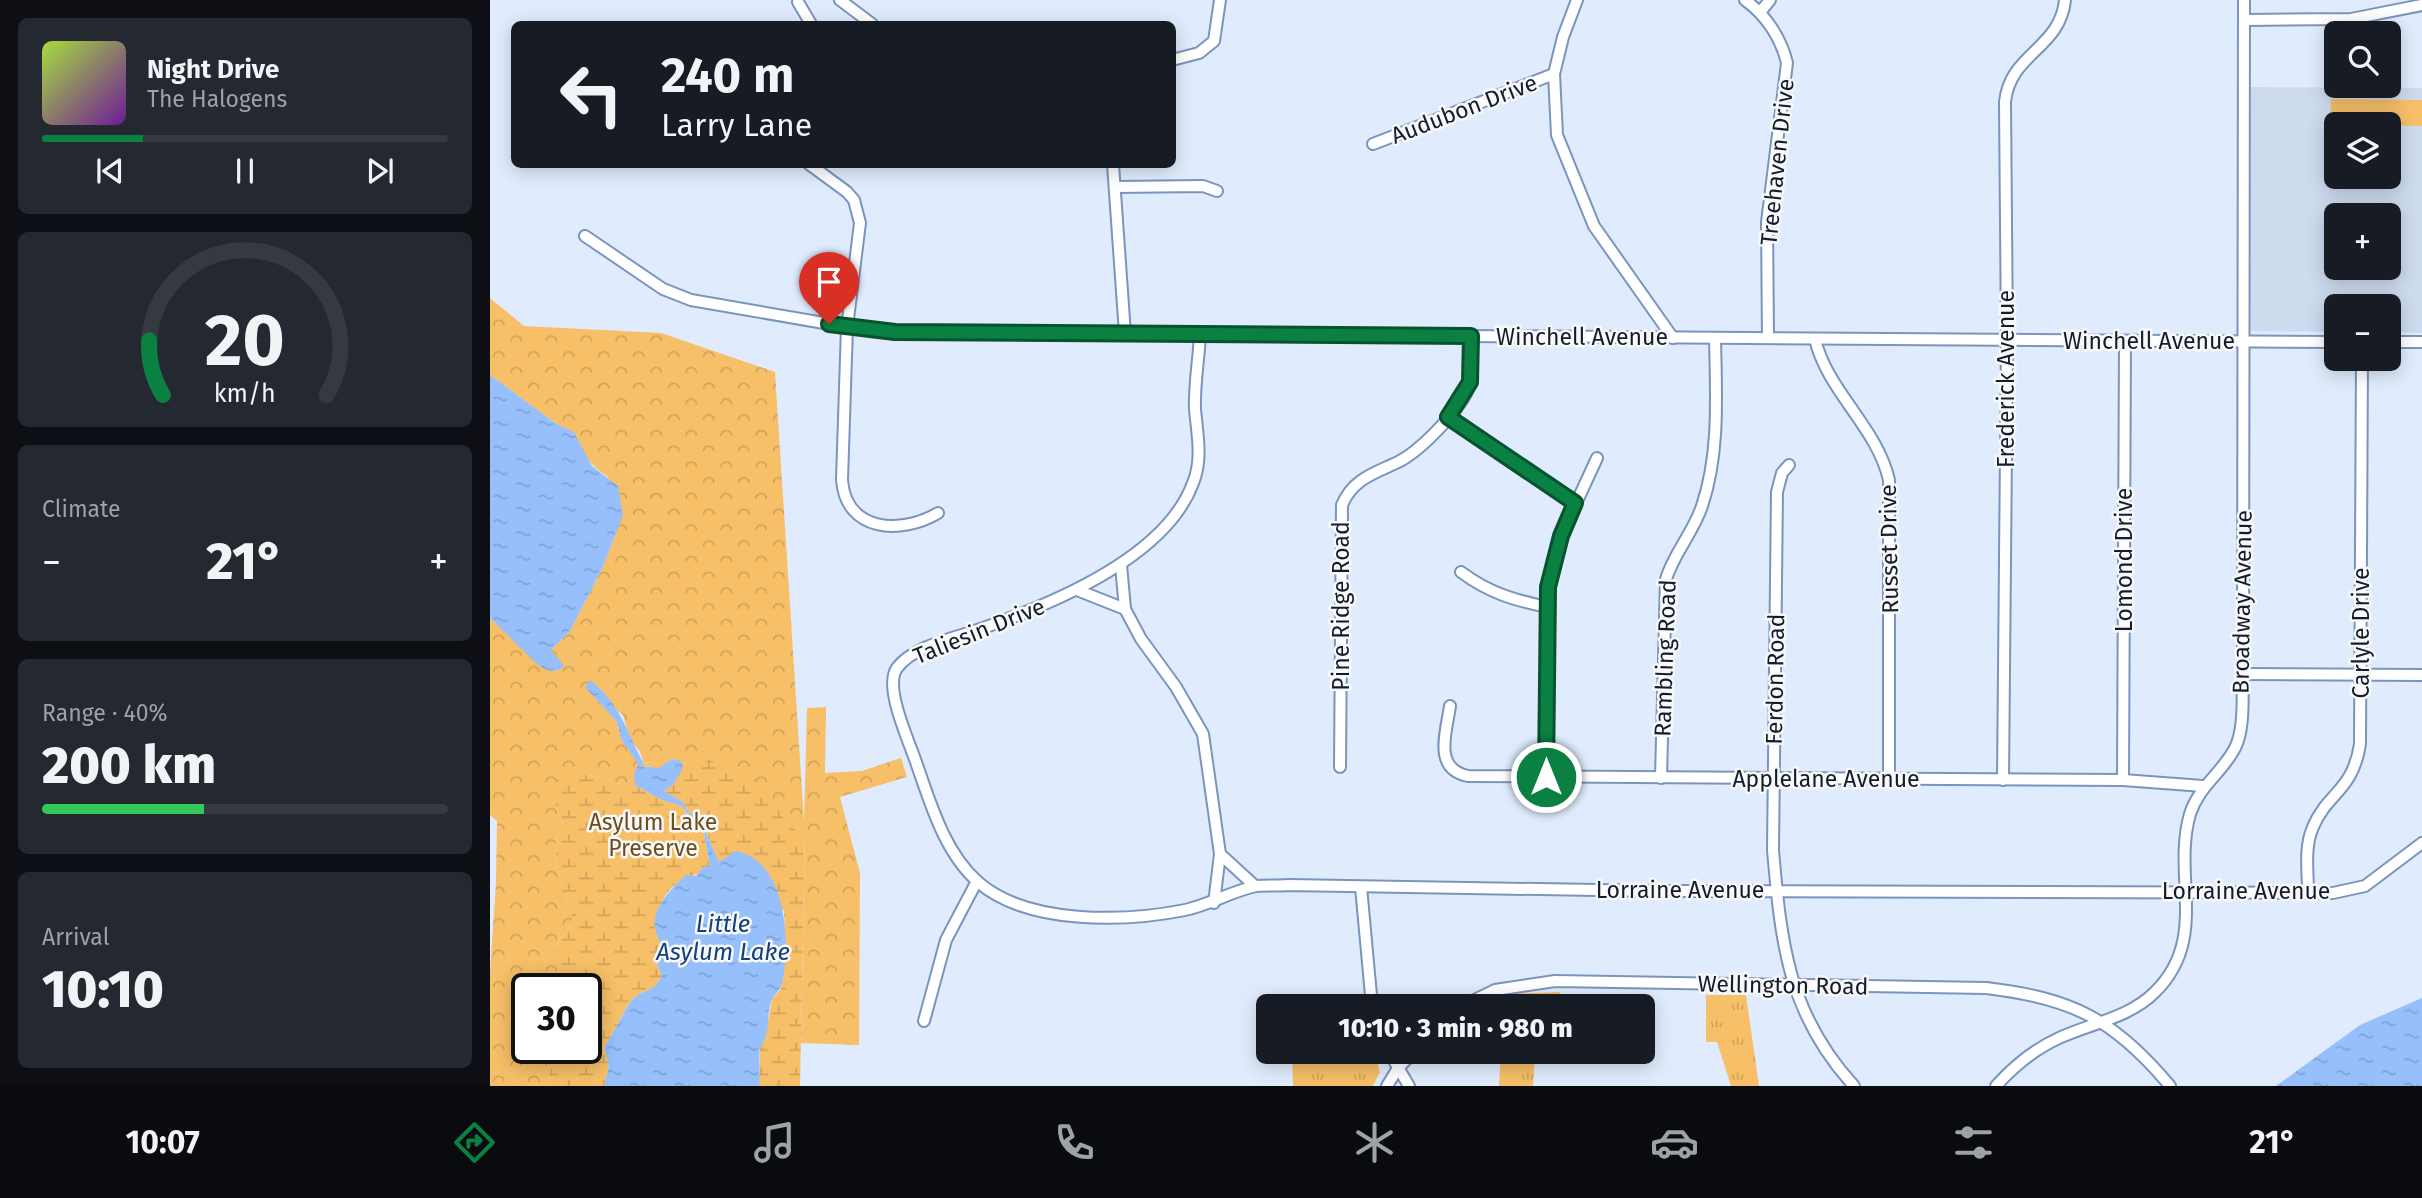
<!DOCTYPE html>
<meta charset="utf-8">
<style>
body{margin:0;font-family:"Fira Sans",sans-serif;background:#242831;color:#f1f3f6;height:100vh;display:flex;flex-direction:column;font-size:26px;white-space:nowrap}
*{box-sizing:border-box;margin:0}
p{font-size:23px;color:#9ea1a6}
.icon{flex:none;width:38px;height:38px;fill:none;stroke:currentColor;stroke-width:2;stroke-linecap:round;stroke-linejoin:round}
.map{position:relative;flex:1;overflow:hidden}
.sheet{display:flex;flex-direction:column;gap:18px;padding:18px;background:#0d0f14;width:490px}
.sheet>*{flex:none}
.guide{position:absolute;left:21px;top:21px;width:665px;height:147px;border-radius:10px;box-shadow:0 4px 18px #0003;background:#171b24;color:#f1f3f6;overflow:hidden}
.buttons{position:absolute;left:1834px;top:21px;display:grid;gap:14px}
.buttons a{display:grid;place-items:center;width:77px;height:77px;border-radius:10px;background:#171b24;box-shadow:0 4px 18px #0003;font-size:35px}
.speed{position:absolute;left:21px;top:973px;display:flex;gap:14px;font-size:35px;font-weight:700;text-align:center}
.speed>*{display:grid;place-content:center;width:91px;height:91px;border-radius:50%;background:#171b24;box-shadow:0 4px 18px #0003;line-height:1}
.speed .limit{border:4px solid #111;border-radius:10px;background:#fff;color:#111}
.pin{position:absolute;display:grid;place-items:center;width:60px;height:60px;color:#fff;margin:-72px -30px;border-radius:50% 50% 50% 0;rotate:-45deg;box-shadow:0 0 7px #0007}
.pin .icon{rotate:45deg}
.me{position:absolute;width:77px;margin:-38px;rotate:0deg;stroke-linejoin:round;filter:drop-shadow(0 0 5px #0008)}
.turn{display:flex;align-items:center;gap:24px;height:147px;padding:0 35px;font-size:32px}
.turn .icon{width:91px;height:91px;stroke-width:2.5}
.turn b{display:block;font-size:49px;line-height:60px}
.big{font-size:52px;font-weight:800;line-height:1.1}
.sheet .card{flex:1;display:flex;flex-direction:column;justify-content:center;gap:10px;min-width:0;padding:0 24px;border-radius:10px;background:#242831}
.sheet .dial{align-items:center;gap:0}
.dial svg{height:182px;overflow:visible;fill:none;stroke:#363941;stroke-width:7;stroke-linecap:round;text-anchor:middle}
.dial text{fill:#f1f3f6;stroke:none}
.song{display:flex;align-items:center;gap:21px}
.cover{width:84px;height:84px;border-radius:10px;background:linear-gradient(135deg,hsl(80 70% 55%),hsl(280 70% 35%))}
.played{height:7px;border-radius:4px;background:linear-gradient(90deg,#0b8043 25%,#363941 25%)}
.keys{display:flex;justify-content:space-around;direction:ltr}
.heat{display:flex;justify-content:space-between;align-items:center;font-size:38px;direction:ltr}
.charge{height:10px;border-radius:5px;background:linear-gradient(90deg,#34c759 40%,#363941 0)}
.trip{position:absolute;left:766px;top:994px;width:399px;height:70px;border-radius:10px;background:#171b24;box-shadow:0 4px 18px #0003;font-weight:800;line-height:70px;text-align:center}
.dock{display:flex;height:112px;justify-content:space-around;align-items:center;background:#090b0e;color:#9ea1a6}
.dock .icon{width:49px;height:49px}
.dock .on{color:#0b8043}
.dock b{font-size:32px;color:#f1f3f6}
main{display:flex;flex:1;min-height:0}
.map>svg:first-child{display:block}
.built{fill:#cedbef;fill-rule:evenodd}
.grass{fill:url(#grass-tufts)}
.forest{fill:url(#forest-crowns)}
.wetland{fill:url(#wetland-marsh)}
.pitch{fill:#f6bf68}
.water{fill:url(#water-ripples)}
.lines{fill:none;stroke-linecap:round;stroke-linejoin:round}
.minor-casing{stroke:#7a95bd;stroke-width:14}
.minor{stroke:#fff;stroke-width:10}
.route-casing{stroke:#07532c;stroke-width:18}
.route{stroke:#0b8043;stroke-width:12}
.labels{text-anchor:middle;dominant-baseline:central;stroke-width:5;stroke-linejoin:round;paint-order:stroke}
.street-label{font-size:23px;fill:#121c2b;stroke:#f8f8f8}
.park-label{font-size:23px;fill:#6b4e1c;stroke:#f8f8f8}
.water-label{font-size:24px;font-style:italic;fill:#13407d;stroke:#f8f8f8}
</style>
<main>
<section class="sheet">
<div class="card">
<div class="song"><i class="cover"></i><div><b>Night Drive</b><p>The Halogens</p></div></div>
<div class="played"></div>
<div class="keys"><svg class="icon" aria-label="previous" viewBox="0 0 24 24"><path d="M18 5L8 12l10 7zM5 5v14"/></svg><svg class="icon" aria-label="pause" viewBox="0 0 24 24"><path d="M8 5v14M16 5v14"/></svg><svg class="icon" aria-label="next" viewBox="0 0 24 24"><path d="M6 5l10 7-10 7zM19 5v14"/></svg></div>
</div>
<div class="card dial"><svg viewBox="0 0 100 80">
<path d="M14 69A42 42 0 1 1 86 69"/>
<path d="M14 69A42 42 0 0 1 8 45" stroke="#0b8043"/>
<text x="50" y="56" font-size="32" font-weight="700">20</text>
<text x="50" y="72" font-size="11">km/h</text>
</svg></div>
<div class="card"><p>Climate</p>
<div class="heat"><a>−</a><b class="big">21°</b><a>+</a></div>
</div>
<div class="card"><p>Range · 40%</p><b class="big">200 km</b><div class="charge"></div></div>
<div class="card"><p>Arrival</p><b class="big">10:10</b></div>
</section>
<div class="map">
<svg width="1932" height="1086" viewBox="0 0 1932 1086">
<defs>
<pattern id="grass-tufts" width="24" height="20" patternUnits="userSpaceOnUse" patternTransform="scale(1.75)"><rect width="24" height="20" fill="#f6bf68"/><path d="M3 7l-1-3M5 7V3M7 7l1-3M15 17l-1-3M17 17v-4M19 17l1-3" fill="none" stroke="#d2a45a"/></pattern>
<pattern id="forest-crowns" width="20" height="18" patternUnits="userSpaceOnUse" patternTransform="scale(1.75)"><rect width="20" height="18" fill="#f6bf68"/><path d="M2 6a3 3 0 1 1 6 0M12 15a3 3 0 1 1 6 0" fill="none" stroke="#d2a45a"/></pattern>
<pattern id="wetland-marsh" width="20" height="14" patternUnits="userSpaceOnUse" patternTransform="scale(1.75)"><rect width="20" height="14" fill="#f6bf68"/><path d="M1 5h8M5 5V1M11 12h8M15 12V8" fill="none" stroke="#d2a45a"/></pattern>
<pattern id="water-ripples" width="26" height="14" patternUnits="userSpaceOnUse" patternTransform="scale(1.75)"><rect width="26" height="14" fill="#96bffb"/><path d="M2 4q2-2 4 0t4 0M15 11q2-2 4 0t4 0" fill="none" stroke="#80a4d7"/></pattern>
</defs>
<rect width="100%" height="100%" fill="#e0ecfd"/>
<path class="built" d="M 1761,87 L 1932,88 L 1932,333 L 1899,332 L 1899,306 L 1846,306 L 1846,332 L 1762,331 L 1759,327 ZM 1846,124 L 1899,124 L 1899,177 L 1846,177 ZM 1846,215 L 1899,215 L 1899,268 L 1846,268 Z"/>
<g class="grass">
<polygon points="1070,992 1070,1006 983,1006 1015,994"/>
<polygon points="1216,995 1256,995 1269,1086 1241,1086 1227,1042 1216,1042"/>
<polygon points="802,1052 884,1052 890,1072 883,1086 803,1086"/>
<polygon points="1011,1052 1045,1052 1043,1086 1009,1086"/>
</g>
<path class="forest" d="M 0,298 L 34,326 L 171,333 L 285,372 L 314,822 L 317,708 L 336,707 L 335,773 L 372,771 L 411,758 L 417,777 L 350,797 L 370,873 L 369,1045 L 311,1043 L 315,835 L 303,831 L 269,783 L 158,762 L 154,764 L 150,752 L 140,739 L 133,715 L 96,687 L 127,722 L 131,739 L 143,753 L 149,765 L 143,779 L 134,785 L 99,775 L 66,808 L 72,822 C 55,857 77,888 83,923 L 66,945 L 76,984 L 74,989 L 37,989 L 37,1048 L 67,1049 L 56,1086 L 0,1086 L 0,972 L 6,882 L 7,821 L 0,815 L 0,618 L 57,670 L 61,650 L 80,631 L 112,569 L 126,533 L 118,477 C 100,465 91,453 84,433 L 65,423 L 0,375 Z"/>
<path class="wetland" d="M 182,757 C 209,760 248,764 270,783 C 288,799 290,827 315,834 L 310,1086 L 269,1086 L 270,1048 L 275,1038 L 282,999 L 291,989 L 293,977 L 296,952 L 294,911 L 229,863 L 216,832 L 216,821 L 199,813 L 193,802 L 174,791 L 186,778 C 174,771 161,763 147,768 L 145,785 L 172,800 L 192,806 L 199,818 L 212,822 L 220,868 C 209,874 195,878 185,885 C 175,891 162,918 166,929 C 170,944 174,951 167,966 L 172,975 C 163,994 156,987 143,999 C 137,1003 122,1037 114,1047 L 119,1066 L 114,1086 L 56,1086 L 67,1048 L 96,1048 L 96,989 L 74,989 L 66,945 L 83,923 C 77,888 55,857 72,822 L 66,808 L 66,778 L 99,775 L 134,785 L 143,779 L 149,765 Z"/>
<polygon class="pitch" points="1841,99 1932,100 1932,126 1840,125"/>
<g class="water">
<path d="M 0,375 L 65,423 L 84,432 L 102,466 L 128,486 L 133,515 L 112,569 L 80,631 L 61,650 L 74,666 C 68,674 56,671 48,665 L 0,618 Z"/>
<path d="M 100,680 C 132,706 136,731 154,764 L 150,766 L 169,768 L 182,759 L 191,761 L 193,768 L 183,785 L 174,791 L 193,802 L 199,813 L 216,821 L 216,833 L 229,862 L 245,851 C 297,860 301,942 292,984 C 290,991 283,995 281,1002 C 277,1014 279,1028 275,1039 C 274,1042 271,1045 270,1048 C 268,1060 271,1074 269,1086 L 114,1086 L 119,1066 L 114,1047 C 122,1037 137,1004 143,999 C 156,987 163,994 172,975 L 167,966 C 177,945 169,947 165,928 C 161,909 183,886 196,875 L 206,876 L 214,866 L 220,867 L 212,822 L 200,818 L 192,806 L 172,800 L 145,785 L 144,775 L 148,764 L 131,739 L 127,722 L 95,687 Z"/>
<polygon points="1932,998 1932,1086 1786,1086 1870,1025"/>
</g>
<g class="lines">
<g class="minor-casing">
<g id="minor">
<polyline points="350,0 382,24"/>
<polyline points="1087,0 1073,37 1064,74 1067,135 1104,226 1183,338"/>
<path d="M 1255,0 C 1276,15 1291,38 1297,63 L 1277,222 L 1278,338"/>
<polyline points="308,2 321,24"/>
<polyline points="1271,11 1280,0"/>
<polyline points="1754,20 1861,19 1932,5"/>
<polyline points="682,60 709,53 724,41 730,0"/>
<polyline points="883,144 1064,74"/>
<path d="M 319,164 L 357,192 L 364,200 L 370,223 L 357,327 L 352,480 C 356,532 411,535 448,513"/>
<polyline points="623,164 635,334"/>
<polyline points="625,187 713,186 727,191"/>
<polyline points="95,236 173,289 201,300 357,327 405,332 1846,342"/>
<path d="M 710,334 C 709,359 704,384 705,409 C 707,433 713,459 703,483 C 676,557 562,604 493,628 C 467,638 424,645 407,668 C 393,687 420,743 427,765 C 441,805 455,853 488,882 C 537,925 635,922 695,910 C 719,905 742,891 766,886 C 776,885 787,886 798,885 L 1166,891 L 1843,893 L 1875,886 L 1932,843"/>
<path d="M 1325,339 C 1337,391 1387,427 1399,480 L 1399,779"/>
<polyline points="1899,342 1932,342"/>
<polyline points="958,417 1085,503"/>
<path d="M 1299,465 L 1292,473 L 1287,492 L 1283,850 C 1291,943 1298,1014 1364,1086"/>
<polyline points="631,565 635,609 651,639 686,687 713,734 730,854 765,886"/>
<path d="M 971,572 C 999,593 1024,600 1057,607"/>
<polyline points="587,590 635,609"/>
<polyline points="1753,674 1932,675"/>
<path d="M 960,706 C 956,733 943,769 978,776 L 1633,780 L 1713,786"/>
<path d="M 850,767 L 852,505 C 863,478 886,473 910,461 C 932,449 977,404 981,380 C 983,366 981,350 981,336"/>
<polyline points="1056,777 1058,587 1071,536 1107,458"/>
<path d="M 1171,778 L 1176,579 C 1184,553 1203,533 1212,506 C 1230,453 1226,393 1225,338"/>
<path d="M 1513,780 L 1517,340 L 1515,102 C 1520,53 1570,49 1575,0"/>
<polyline points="1633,780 1635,341"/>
<polyline points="871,887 882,1006"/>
<path d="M 1818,892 C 1818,871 1814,847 1823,827 C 1837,793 1863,791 1870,744 L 1872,359"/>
<polyline points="724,903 730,854"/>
<path d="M 972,1006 L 1005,990 L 1065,981 L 1496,988 C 1582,998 1624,1019 1680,1086"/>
<polyline points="434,1021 456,940 487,881"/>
<polyline points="899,1052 919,1086"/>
<polyline points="897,1086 908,1068 924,1052"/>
<path d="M 1506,1086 C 1524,1066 1545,1049 1569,1038 C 1602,1023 1639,1018 1665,992 C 1719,939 1682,876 1700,814 C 1709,786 1732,773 1745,748 C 1755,728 1752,697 1753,674 L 1754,0"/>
</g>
</g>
<use href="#minor" class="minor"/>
</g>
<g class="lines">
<g class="route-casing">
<polyline id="route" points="339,324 405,332 981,336 980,382 958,417 1085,503 1071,536 1058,587 1056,777"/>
</g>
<use href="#route" class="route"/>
</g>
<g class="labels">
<g class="street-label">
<text transform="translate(974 109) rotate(-21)">Audubon Drive</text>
<text transform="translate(1287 162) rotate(-84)">Treehaven Drive</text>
<text x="1092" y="337">Winchell Avenue</text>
<text x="1659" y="341">Winchell Avenue</text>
<text transform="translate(1516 379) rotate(-90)">Frederick Avenue</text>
<text transform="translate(1399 549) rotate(-91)">Russet Drive</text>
<text transform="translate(1634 560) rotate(-90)">Lomond Drive</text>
<text transform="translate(1752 602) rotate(-89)">Broadway Avenue</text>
<text transform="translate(851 606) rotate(-90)">Pine Ridge Road</text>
<text transform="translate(489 631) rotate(-22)">Taliesin Drive</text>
<text transform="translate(1871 633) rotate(-90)">Carlyle Drive</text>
<text transform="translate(1175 658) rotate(-88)">Rambling Road</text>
<text transform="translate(1285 679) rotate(-89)">Ferdon Road</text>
<text x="1336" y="779">Applelane Avenue</text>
<text x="1190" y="890">Lorraine Avenue</text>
<text x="1756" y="891">Lorraine Avenue</text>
<text transform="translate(1293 985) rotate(1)">Wellington Road</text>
</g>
<g class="park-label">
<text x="163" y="822">Asylum Lake<tspan x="163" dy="26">Preserve</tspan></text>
</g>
<g class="water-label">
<text x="233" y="924">Little<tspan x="233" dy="28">Asylum Lake</tspan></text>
</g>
</g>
</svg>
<div class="buttons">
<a><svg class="icon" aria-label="search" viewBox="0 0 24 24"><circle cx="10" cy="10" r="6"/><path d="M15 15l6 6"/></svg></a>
<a><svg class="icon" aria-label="layers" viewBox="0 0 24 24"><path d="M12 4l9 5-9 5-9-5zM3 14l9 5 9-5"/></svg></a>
<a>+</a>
<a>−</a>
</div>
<div class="speed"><div class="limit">30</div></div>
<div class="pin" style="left:339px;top:324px;background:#d93025"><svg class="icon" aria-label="arrive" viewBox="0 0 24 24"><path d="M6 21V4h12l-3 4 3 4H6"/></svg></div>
<svg class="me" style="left:1056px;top:777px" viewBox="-20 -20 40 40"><circle r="17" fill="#0b8043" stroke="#fff" stroke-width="3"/><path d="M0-11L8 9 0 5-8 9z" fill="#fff"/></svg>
<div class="trip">10:10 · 3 min · 980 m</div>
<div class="guide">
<div class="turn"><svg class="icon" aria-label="left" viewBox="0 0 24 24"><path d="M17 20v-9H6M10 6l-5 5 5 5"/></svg><div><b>240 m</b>Larry Lane</div></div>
</div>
</div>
</main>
<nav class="dock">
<b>10:07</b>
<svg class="icon on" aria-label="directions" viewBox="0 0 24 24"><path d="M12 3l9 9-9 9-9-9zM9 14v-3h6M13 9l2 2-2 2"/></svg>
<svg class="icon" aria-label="music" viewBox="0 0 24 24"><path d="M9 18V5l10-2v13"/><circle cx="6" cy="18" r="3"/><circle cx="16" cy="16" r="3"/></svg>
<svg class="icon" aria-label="phone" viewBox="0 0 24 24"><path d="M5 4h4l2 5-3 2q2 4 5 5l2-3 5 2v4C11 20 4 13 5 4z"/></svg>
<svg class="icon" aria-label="climate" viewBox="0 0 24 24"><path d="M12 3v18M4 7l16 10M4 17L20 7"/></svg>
<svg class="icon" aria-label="car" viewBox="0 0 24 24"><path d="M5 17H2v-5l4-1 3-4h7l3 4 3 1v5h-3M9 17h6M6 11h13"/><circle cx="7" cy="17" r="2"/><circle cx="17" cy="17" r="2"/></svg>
<svg class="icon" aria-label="filters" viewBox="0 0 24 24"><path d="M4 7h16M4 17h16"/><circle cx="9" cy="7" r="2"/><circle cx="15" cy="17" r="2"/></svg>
<b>21°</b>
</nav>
